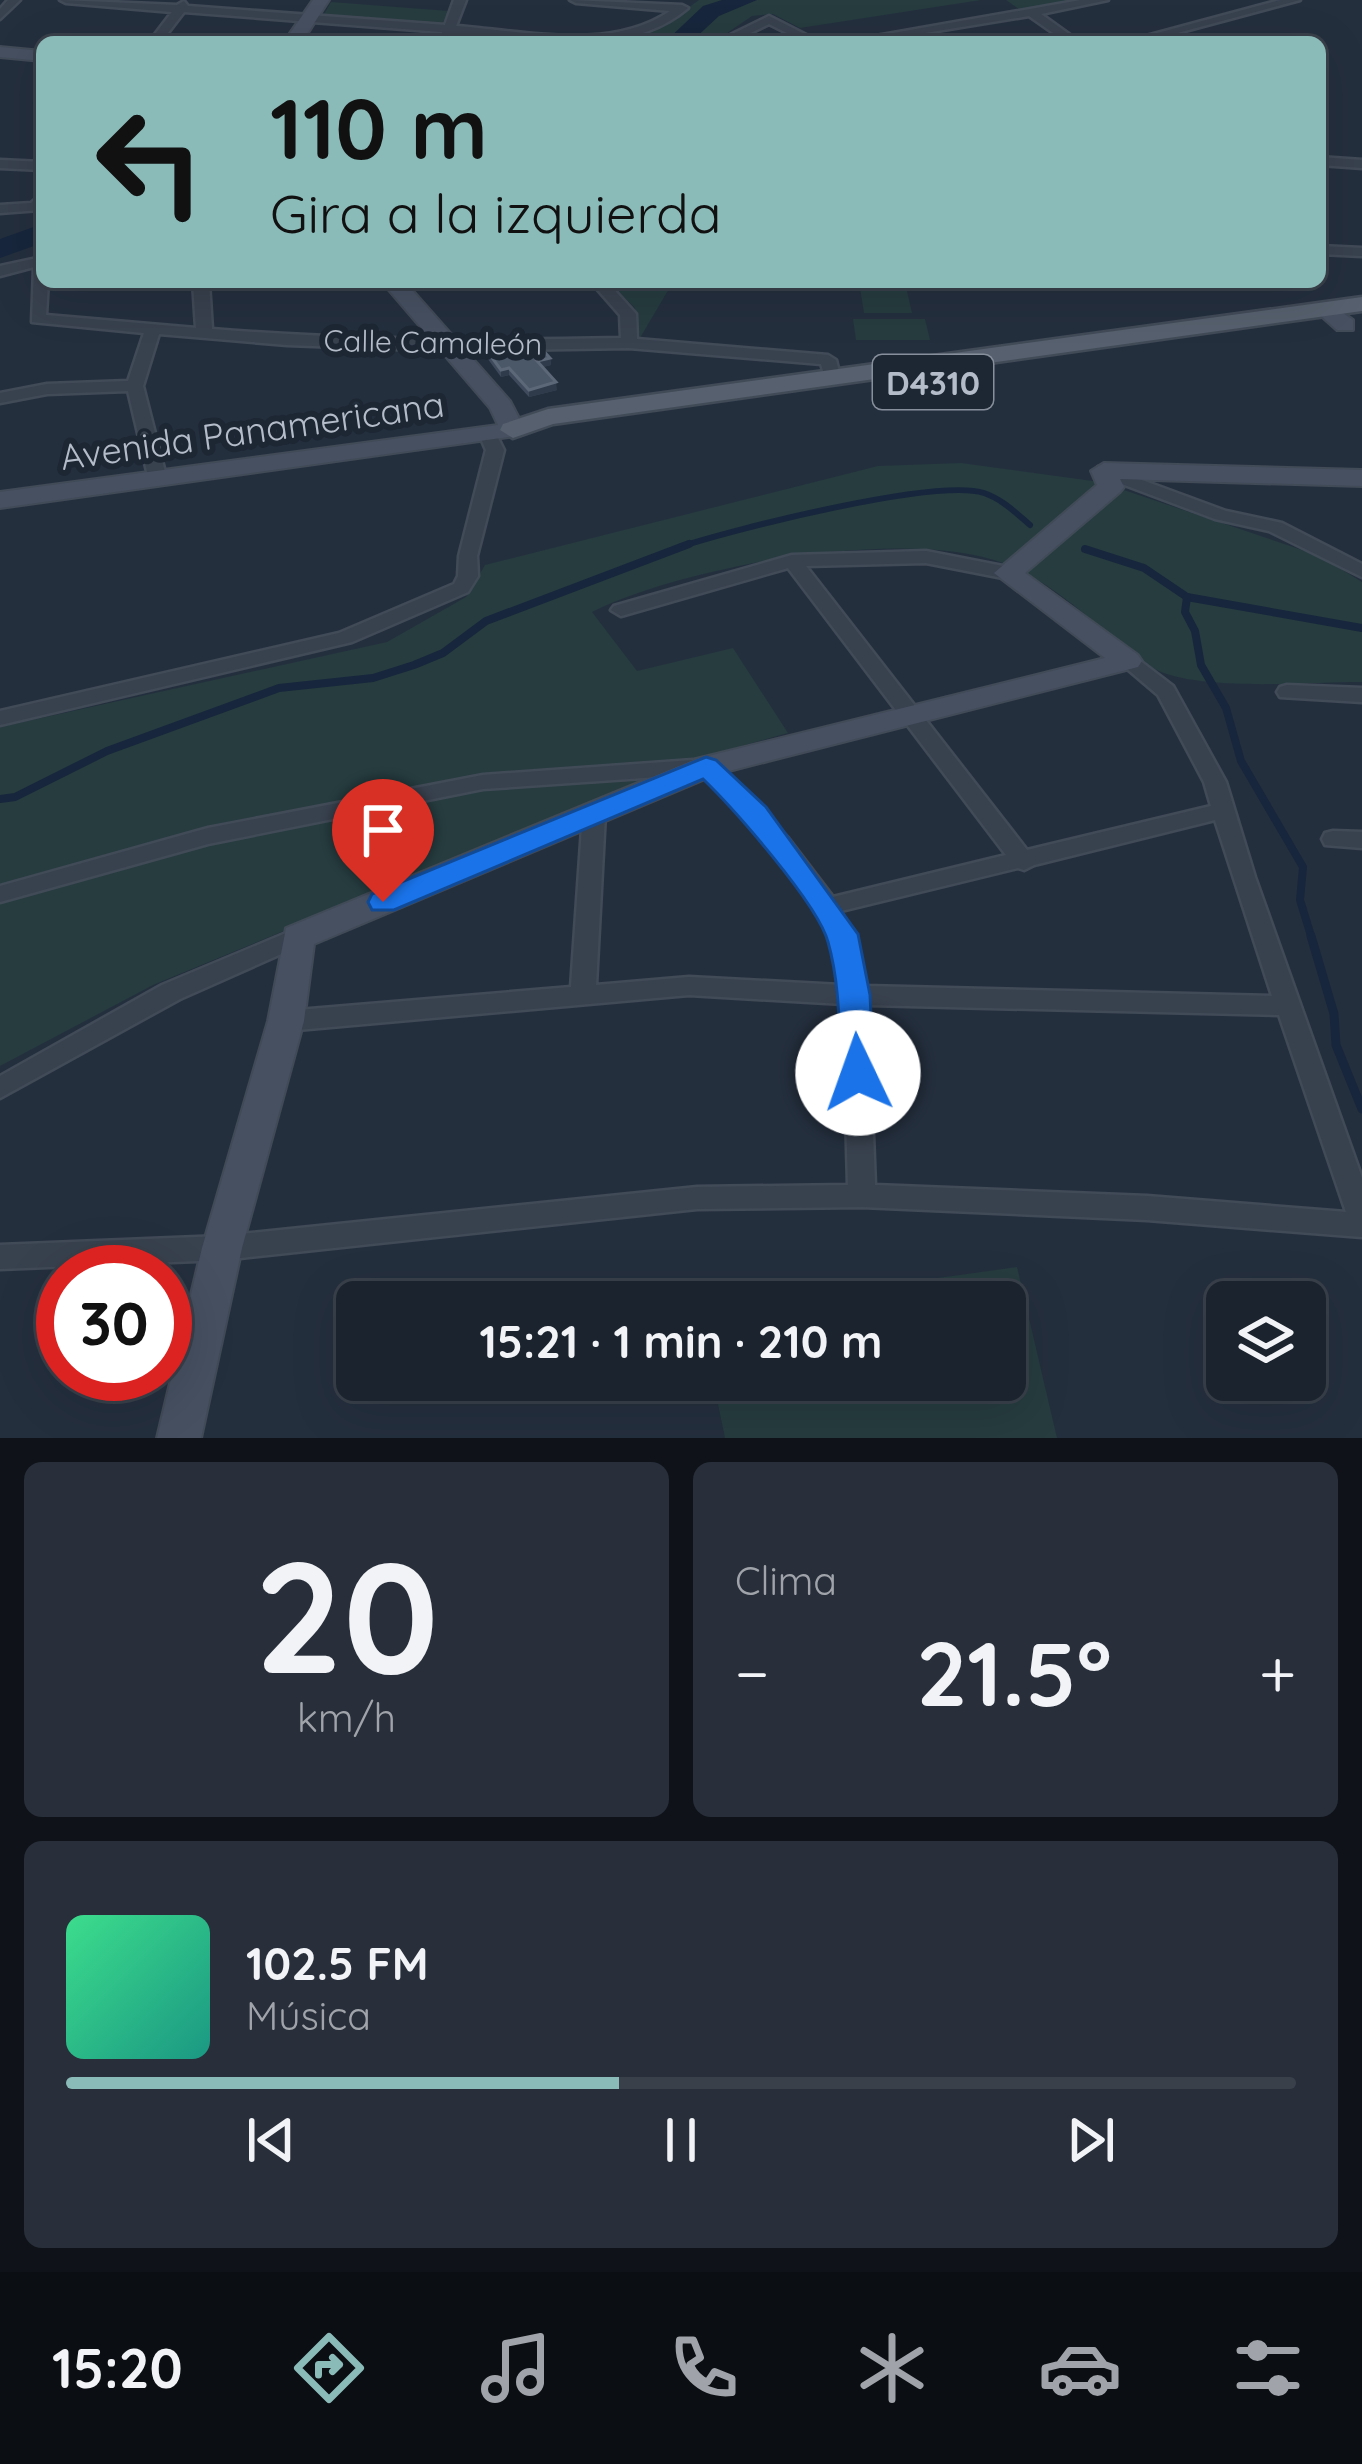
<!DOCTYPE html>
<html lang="es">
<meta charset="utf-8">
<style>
body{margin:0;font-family:Quicksand,sans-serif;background:#282f3a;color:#f1f3f6;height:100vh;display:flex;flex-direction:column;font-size:45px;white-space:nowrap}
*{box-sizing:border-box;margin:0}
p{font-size:39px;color:#a0a4aa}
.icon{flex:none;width:66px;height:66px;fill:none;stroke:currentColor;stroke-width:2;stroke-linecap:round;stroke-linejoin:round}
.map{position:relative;height:1438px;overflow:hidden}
.panel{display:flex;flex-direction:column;gap:24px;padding:24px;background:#0f1319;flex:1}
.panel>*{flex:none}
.top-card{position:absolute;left:36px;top:36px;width:1290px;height:252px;border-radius:18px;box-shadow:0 12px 48px #0002,0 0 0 3px #39404a;background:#8bbbb9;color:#111;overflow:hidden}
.fabs{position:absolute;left:1206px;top:1281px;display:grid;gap:24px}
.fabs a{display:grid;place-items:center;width:120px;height:120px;border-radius:18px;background:#1b232e;box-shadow:0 12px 48px #0002,0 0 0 3px #39404a;font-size:60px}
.speed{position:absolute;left:36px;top:1245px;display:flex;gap:24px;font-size:60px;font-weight:700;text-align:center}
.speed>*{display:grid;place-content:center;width:156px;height:156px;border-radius:50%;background:#1b232e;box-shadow:0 12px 48px #0002,0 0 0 3px #39404a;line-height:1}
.speed .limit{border:18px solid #d22;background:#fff;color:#111}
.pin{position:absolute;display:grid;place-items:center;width:102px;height:102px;color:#fff;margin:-123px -51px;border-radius:50% 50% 50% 0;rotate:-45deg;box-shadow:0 0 12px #0007}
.pin .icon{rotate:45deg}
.me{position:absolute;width:132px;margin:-66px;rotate:357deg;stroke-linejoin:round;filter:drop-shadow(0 0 9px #0008)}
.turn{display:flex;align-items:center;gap:42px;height:252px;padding:0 36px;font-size:54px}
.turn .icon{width:156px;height:156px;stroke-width:2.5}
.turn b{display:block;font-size:84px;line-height:102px}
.big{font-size:90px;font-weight:700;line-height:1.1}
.panel .tile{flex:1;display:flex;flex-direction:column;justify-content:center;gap:18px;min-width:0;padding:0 42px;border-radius:18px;background:#282f3a}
.panel .dial{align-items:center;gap:0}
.dial b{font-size:156px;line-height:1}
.song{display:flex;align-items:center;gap:36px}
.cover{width:144px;height:144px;border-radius:18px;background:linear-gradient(135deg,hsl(150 70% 55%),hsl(170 70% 35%))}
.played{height:12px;border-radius:6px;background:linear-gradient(90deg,#8bbbb9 45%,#39404a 45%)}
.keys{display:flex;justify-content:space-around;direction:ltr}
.heat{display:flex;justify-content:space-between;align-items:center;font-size:66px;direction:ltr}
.panel .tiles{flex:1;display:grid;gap:24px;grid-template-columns:1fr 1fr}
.tile:last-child{grid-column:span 2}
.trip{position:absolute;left:336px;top:1281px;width:690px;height:120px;border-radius:18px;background:#1b232e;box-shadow:0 12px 48px #0002,0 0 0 3px #39404a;font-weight:700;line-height:120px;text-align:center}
.tabs{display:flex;height:192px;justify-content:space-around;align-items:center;background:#0b0e12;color:#a0a4aa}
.tabs .icon{width:84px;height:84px}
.tabs .selected{color:#8bbbb9}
.tabs b{font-size:54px;color:#f1f3f6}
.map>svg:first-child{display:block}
.green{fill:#263c3f}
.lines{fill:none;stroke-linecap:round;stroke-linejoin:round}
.stream-far2{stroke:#17263c;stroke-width:6}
.stream-far1{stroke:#17263c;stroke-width:8}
.stream{stroke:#17263c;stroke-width:9}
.river{fill:#17263c;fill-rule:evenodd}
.street-casing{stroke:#414a57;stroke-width:5}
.secondary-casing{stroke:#414a57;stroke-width:4}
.primary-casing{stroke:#414a57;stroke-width:5}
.street{fill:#38414e;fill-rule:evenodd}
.secondary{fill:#465061;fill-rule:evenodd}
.primary{fill:#56606e;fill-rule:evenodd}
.wall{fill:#3f4b5c}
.shaded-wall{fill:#2f3b4b}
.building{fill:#4b5868;stroke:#5c6777;stroke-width:3}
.route{fill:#1a73e8;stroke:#114b97;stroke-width:3}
.labels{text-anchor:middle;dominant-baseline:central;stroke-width:12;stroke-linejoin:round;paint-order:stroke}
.far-street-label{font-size:30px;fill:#b4bcc9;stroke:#1d2633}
.shield{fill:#1d2633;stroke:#878f9c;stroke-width:3}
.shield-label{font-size:33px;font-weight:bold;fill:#b4bcc9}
.street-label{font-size:36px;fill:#b4bcc9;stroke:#1d2633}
</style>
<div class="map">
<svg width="1362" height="1438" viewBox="0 0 1362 1438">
<rect width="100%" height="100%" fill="#242f3e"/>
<g class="green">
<polygon points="699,0 1078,0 1023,12 1006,0 981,0 800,28 773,14 752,16 714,42 611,42 661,27"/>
<polygon points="331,2 449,11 440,28 321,19"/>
<polygon points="609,282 673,282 640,338 635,308"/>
<polygon points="859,282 905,282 912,313 864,313"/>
<polygon points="853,319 925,319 930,340 856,340"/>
<path d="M 961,463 L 1100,482 L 1320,556 L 1362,582 L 1362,682 C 1307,682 1211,691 1161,672 C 1148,667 1136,655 1124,646 C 1086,616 1049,580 1003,563 C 904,526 685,566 592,612 L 637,671 L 733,648 L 788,733 L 709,755 L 153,985 L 0,1066 L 0,727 L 387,642 L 466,597 L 485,565 L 878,466 Z"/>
<polygon points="1017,1267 1057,1438 725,1438 713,1380 1005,1380 1005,1302 765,1302"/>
</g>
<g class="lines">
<path class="stream-far2" d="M 680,547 C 734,529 936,478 984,493 C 1002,499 1016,513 1030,525"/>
<g class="stream-far1">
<polyline points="1085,549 1144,568 1187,597 1362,628"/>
<polyline points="1187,597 1185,612 1195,631 1201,665 1226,708 1241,761 1303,867 1300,900 1312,939"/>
<polyline points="0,799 15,797 107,751 279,688 373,678 414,665 443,653 486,621 689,544"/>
</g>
<polyline class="stream" points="1311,936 1334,1014 1336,1045 1362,1109"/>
<g class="river">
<polygon points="722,0 757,0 719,16 691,42 665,42 703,6"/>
<polygon points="42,224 42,243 0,258 0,239"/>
</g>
<g class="street-casing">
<g id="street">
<polygon points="8,0 20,0 0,19 0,9"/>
<path d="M 60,0 L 177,5 L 184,1 L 188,6 L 445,25 L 454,0 L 466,0 L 456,26 C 524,31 610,52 670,11 L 576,3 L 570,0 L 682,5 L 688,8 C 626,61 527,39 453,33 L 450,42 L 438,42 L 442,32 L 184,12 L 161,42 L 149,42 L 172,12 L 66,3 Z"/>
<polygon points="1081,0 1108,0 1041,14 1080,42 1066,42 1029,16 870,42 842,42"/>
<polygon points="1280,0 1300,0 1144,42 1124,42"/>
<polygon points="769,16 820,42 805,42 769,24 732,42 716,42"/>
<polygon points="1320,157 1362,160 1362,168 1320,165"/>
<polygon points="0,160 42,162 42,170 0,168"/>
<polygon points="42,193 40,210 0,213 0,205 31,203"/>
<polygon points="1320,246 1362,248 1362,256 1320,254"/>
<path d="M 42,257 L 42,282 L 48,282 L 46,315 L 196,328 L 193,282 L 209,282 L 212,329 C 348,340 484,341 621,338 L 620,315 L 591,282 L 607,282 L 636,314 L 637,339 L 828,355 L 836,360 L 841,380 L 839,383 L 827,383 L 821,364 L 629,348 L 448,351 L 287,345 L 159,334 L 143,386 L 167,480 L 158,485 L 149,480 L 128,391 L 47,394 L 0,403 L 0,393 L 47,384 L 128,381 L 144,333 L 32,322 L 34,267 L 0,276 L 0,266 Z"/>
<polygon points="488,429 494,430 504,450 477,556 478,576 468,592 352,642 0,725 0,711 339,633 454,584 458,576 459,556 486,450 479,434"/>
<polygon points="1104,466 1226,511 1282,523 1362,564 1362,577 1269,531 1215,519 1098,475 1098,467"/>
<path d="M 926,551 L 1008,567 L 1018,573 L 1008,579 L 926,563 L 806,566 L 1027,850 L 1211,806 L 1204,782 L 1158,695 L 1118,661 L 1128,655 L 1135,657 L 1173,686 L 1226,782 L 1255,877 L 1362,1178 L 1362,1237 L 1147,1220 L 862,1207 L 697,1209 L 222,1260 L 0,1269 L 0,1245 L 222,1236 L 697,1187 L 848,1185 L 843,1004 L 689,995 L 286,1031 L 277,1028 L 273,1021 L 277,1014 L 286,1011 L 571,987 L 583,814 L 594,806 L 605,814 L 596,985 L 689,977 L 841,985 C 838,966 836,947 828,929 C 802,872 747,819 702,774 L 483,789 L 208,844 L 0,902 L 0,886 L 208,828 L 483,775 L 707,759 L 715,761 L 788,838 L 833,897 L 1006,855 L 788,568 L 621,616 L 611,610 L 614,606 L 792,555 ZM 1215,820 L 1272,996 L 866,986 L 860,954 L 841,911 L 1018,868 L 1024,870 L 1034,865 ZM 868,1005 L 1279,1015 L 1346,1212 L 1147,1196 L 875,1185 Z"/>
<polygon points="1287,685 1362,688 1362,702 1280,697 1277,692 1280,687"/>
<polygon points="1333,831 1362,832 1362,848 1325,845 1322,839 1325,833"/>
<polygon points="298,928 306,931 310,937 306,943 180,999 0,1098 0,1076 162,985"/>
</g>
</g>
<g class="secondary-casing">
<g id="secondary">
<polygon points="313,0 329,0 302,42 284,42"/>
<polygon points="0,47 42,51 42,61 0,57"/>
<polygon points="382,282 405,282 510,401 525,430 522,435 0,508 0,492 498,425 490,408"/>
<polygon points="1327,302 1353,320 1353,330 1337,330 1319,314 1319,304"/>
<polygon points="1104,463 1362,470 1362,486 1120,479 1124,487 1120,492 1025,573 1138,655 1142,661 1138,667 717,774 314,944 304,1021 242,1248 201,1438 157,1438 202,1248 268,1021 286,928 696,759 1105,658 994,573 1097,485 1091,471"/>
</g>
</g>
<g class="primary-casing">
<polygon id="primary" points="1362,297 1362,311 553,424 513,438 500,430 503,424 548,409"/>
</g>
<use href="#street" class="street"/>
<use href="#secondary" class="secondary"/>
<use href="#primary" class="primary"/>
</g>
<polygon class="wall" points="485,348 550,358 551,365 542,367 557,390 529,397 509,375 501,377 485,355"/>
<g class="shaded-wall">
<polygon points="550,358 551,365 537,369 537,361"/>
<polygon points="509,368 509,375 501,377 501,370"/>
<polygon points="556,382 557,390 529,397 529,390"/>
</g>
<polygon class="building" points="540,347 550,358 537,361 556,382 529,390 509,368 501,370 485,348"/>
<path class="route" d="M 706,757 L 716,760 L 766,807 L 858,934 L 870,995 L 874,1073 L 870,1082 L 858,1086 L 846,1082 L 841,1073 C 839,1029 840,984 828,942 C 818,904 733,808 703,779 L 394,910 L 372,910 L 368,902 L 372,894 Z"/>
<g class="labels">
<g class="far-street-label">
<text transform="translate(433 342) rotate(1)">Calle Camaleón</text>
</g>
<rect class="shield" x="873" y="355" width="120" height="54" rx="9"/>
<g class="shield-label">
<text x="933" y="382">D4310</text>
</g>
<g class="street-label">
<text transform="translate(252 430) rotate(-8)">Avenida Panamericana</text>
</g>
</g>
</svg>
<div class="fabs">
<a><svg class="icon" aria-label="layers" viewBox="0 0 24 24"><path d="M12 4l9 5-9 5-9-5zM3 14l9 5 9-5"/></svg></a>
</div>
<div class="speed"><div class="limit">30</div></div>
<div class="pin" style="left:383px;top:902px;background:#d93025"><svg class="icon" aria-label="arrive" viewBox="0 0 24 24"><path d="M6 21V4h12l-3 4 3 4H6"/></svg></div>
<svg class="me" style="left:858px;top:1073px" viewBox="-20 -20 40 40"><circle r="19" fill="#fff"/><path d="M0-13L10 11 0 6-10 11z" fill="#1a73e8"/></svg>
<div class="trip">15:21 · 1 min · 210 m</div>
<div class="top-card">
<div class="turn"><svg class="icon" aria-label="left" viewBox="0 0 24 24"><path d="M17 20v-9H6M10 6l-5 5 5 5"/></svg><div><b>110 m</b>Gira a la izquierda</div></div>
</div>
</div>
<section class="panel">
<div class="tiles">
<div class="tile dial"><b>20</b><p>km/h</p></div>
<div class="tile"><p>Clima</p>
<div class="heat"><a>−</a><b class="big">21.5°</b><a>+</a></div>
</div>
<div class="tile">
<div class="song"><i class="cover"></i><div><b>102.5 FM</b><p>Música</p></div></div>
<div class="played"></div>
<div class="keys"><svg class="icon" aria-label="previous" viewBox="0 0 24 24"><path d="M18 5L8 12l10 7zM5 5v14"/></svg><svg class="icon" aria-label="pause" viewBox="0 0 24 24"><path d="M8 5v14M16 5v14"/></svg><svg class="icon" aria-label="next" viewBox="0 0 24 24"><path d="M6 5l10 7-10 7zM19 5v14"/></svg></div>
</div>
</div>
</section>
<nav class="tabs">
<b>15:20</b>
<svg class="icon selected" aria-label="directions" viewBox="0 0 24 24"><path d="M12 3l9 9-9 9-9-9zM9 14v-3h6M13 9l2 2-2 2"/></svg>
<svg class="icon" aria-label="music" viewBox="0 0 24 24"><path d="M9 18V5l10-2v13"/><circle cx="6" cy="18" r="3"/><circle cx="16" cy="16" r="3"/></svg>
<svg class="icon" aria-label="phone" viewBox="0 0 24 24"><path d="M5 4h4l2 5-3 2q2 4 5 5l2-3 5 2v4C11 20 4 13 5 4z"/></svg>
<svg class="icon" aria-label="climate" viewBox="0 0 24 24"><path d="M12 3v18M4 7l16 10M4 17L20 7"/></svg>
<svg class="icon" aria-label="car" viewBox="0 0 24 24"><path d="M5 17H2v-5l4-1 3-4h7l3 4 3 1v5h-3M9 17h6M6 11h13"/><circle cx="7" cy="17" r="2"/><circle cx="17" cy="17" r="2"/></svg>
<svg class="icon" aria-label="filters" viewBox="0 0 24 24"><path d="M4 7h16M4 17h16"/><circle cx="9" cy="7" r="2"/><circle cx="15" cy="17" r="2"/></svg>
</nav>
